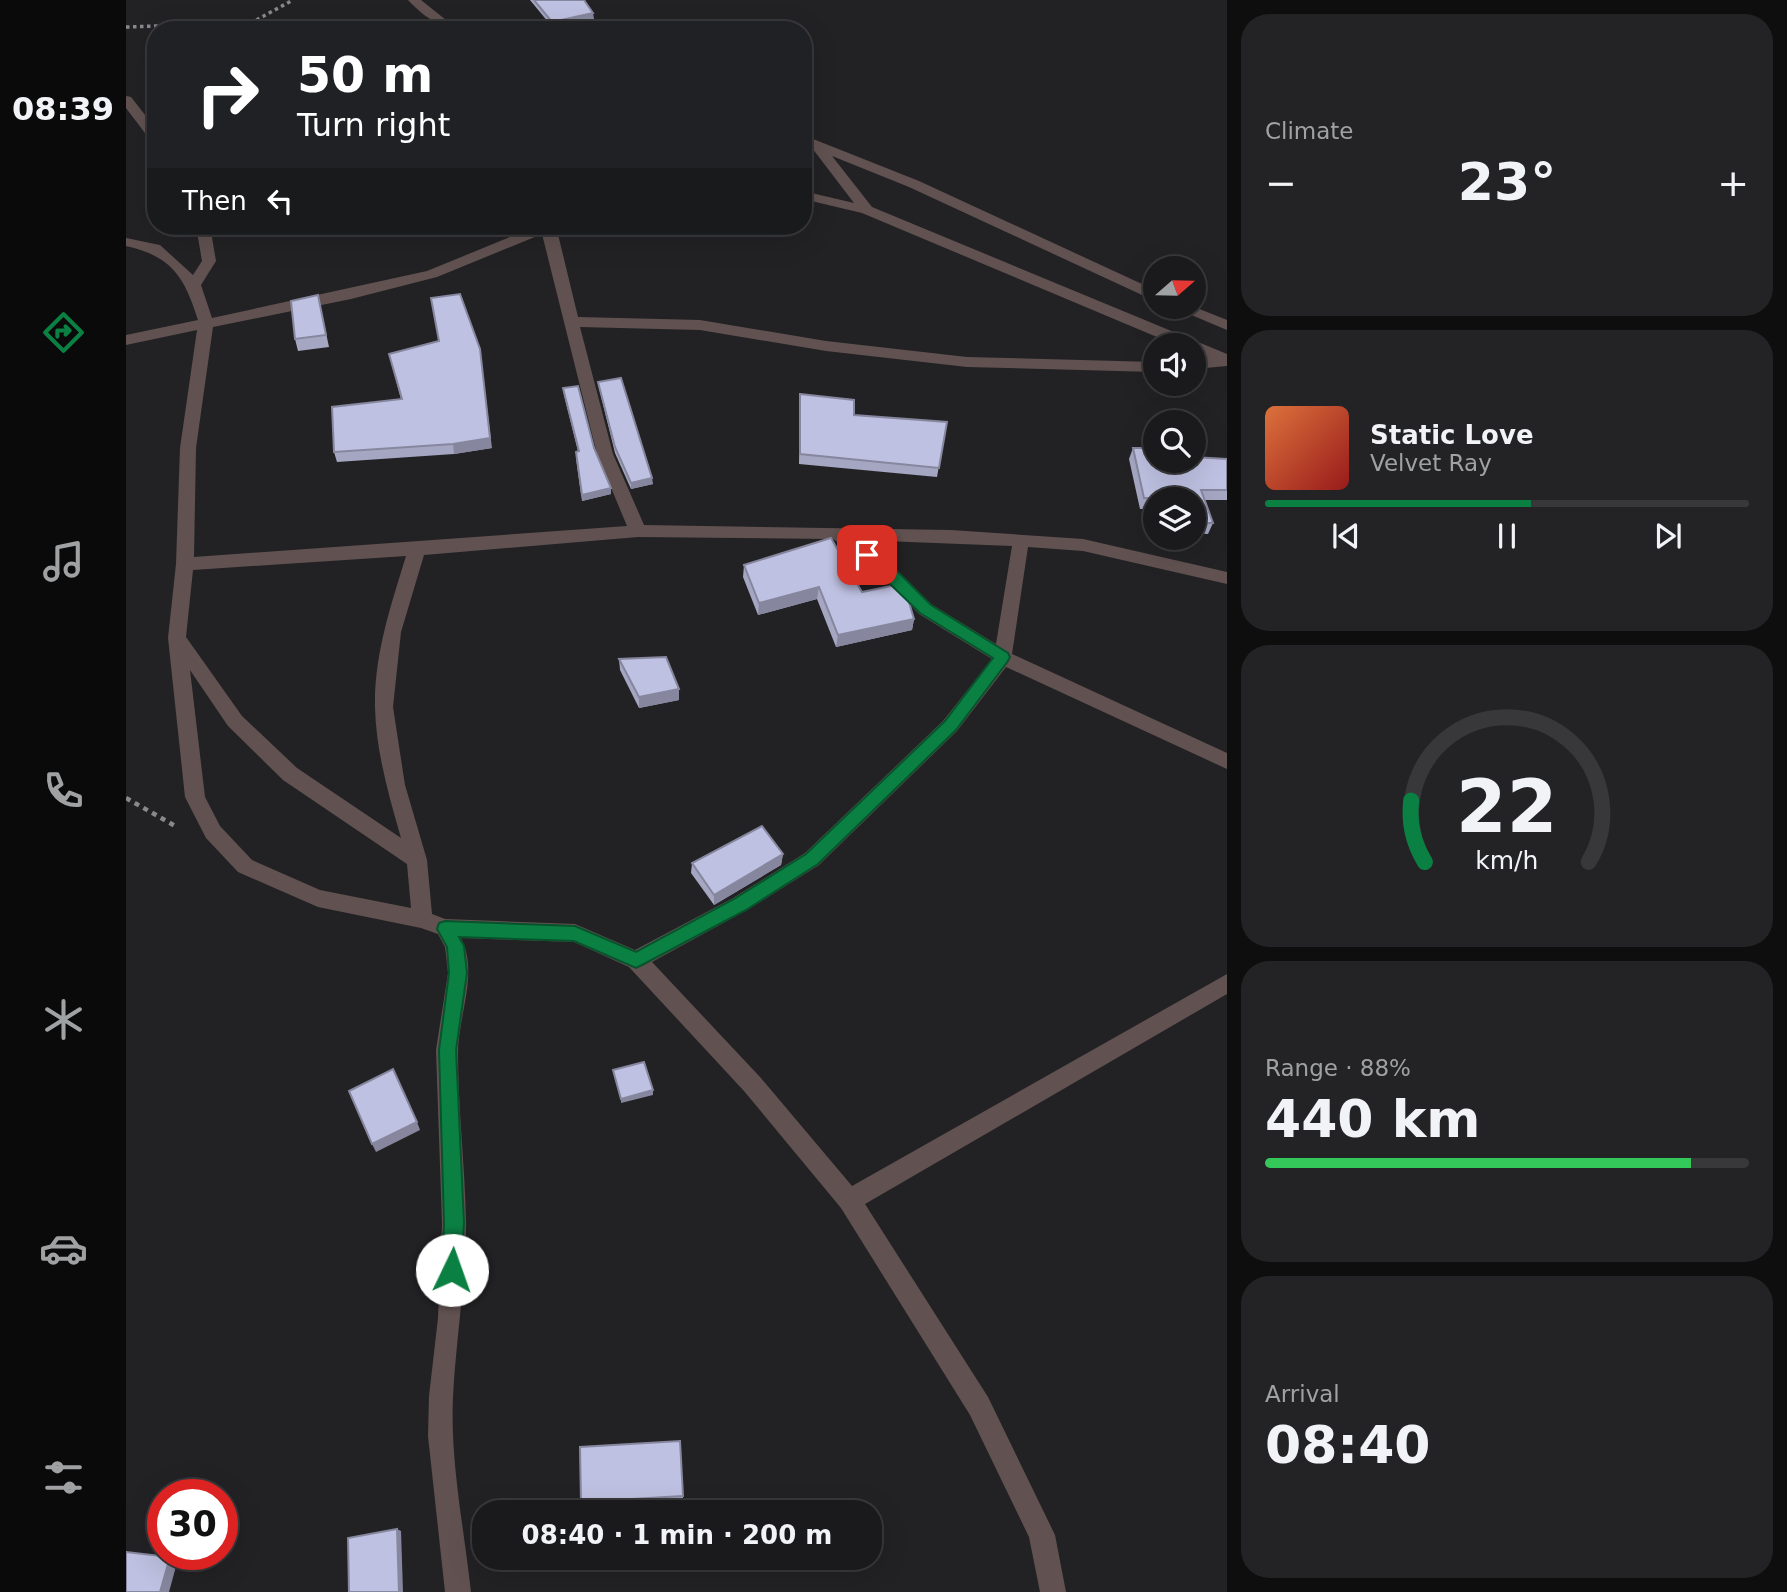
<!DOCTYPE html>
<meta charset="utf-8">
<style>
body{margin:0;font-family:"DejaVu Sans",sans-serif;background:#232325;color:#f1f3f6;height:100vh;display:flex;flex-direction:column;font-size:26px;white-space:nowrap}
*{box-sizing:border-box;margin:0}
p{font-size:23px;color:#9fa1a3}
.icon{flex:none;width:38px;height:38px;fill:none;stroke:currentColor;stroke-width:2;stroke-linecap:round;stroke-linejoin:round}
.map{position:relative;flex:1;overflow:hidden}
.drawer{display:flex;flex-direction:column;gap:14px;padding:14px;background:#0e0e0f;width:560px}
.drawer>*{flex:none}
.banner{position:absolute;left:21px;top:21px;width:665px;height:214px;border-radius:28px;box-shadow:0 7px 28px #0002,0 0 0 2px #38383b;background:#202124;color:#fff;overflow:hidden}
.needle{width:46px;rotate:70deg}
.controls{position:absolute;left:1017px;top:256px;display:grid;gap:14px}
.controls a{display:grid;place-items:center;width:63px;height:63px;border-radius:50%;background:#1a1a1c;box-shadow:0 7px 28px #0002,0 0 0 2px #38383b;font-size:35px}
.speed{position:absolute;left:21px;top:1479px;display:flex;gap:14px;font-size:35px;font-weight:700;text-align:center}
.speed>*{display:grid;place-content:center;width:91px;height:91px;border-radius:50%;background:#1a1a1c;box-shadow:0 7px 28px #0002,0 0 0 2px #38383b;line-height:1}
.speed .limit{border:10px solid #d22;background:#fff;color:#111}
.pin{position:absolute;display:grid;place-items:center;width:60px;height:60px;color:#fff;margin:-30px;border-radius:14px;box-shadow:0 4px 10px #0006}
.me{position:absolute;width:77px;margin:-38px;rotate:3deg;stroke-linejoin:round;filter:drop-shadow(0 0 5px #0008)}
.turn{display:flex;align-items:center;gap:24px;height:147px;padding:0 35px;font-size:32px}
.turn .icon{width:91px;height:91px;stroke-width:2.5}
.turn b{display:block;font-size:49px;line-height:60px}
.then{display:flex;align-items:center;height:66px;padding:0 35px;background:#0003;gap:14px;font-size:26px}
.big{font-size:52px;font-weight:800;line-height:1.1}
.drawer .card{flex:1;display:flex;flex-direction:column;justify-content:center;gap:10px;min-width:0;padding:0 24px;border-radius:28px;background:#232325}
.drawer .dial{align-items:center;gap:0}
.dial svg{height:182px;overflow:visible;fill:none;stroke:#38383b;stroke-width:7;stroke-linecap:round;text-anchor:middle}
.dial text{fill:#f1f3f6;stroke:none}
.song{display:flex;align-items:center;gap:21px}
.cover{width:84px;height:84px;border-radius:10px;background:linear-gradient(135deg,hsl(20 70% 55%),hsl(0 70% 35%))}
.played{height:7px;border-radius:4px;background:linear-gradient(90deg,#0b8043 55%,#38383b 55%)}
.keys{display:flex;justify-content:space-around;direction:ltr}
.heat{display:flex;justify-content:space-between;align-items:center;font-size:38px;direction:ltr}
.charge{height:10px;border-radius:5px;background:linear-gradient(90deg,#34c759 88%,#38383b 0)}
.trip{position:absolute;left:346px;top:1500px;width:410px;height:70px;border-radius:28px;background:#1a1a1c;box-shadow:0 7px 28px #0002,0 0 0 2px #38383b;font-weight:800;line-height:70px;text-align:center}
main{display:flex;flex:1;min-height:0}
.tab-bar{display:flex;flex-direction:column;width:126px;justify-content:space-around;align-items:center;background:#0a0a0b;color:#9fa1a3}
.tab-bar .icon{width:49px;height:49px}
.tab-bar .current{color:#0b8043}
.tab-bar b{font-size:32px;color:#f1f3f6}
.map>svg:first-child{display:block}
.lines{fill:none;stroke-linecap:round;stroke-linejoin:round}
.path-far1{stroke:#89888b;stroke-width:3.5;stroke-dasharray:3.5 3.5;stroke-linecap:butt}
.path{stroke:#89888b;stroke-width:4.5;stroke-dasharray:5 5;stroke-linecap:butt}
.minor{fill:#615251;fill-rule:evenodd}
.wall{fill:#a4a6c2}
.shaded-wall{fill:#86879e}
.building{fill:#bfc1e2;stroke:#86879e;stroke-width:2}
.route{fill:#0b8043;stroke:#07532c;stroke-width:2}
</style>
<main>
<nav class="tab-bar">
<b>08:39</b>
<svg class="icon current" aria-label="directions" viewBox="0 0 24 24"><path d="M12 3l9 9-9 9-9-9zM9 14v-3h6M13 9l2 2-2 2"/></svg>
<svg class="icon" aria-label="music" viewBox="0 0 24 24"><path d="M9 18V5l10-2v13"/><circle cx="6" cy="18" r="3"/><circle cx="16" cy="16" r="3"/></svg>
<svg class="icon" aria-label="phone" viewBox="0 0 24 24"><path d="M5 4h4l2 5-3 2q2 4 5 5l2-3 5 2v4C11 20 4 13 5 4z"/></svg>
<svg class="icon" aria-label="climate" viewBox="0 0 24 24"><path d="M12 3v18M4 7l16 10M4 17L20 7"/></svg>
<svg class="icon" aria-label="car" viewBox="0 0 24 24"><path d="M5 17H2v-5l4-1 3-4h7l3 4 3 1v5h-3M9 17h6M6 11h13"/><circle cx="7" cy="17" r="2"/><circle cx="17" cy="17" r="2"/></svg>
<svg class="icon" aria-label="filters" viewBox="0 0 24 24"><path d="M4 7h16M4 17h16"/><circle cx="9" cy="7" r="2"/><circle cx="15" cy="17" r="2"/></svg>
</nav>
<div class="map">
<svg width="1101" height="1592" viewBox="0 0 1101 1592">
<rect width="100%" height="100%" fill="#222225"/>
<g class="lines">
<g class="path-far1">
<polyline points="0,27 31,26 47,30"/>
<polyline points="112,30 167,0"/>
</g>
<polyline class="path" points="0,798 51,827"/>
<g class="minor">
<path d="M 282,0 L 295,0 L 320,20 L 343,30 C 317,30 300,19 282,0 Z"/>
<polygon points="0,96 5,97 30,129 30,142 25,141 0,108"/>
<polygon points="677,135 793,181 1029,290 1029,301 783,187 706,156 746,207 1101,354 1101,366 1068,369 1068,359 1082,358 1068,352 1068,345 1050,345 736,213 677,199 677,191 728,203 686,148 677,144"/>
<path d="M 70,226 L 84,226 L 90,261 L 75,285 L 86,318 L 301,271 L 411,226 L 430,226 L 452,317 L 574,320 L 700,341 L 841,357 L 1029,362 L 1029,372 L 841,367 L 700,351 L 574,330 L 454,327 L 487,454 L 518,525 L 825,530 L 957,539 L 1101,572 L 1101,584 L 957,551 L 902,547 L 886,654 L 1101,753 L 1101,769 L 880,667 L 831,731 L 693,865 L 621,910 L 526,962 L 634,1077 L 726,1186 L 1101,974 L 1101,994 L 739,1204 L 862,1397 L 929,1535 L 940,1592 L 914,1592 L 903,1537 L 844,1415 L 715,1208 L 618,1091 L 503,967 L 448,942 L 335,938 C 353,973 332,1016 332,1053 C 332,1109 339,1166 340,1222 C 340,1281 330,1338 327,1397 C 324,1461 338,1528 345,1592 L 319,1592 L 302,1436 L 303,1396 L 312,1318 L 316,1223 L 310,1050 L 322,973 L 319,947 L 312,934 L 295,928 L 192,907 L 112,872 L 80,838 L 59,797 L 42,638 L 50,564 L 54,448 L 71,330 L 0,345 L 0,335 L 72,320 C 59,278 46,256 0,246 L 0,238 L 34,245 L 67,275 L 76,261 ZM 416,234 L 471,454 L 501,526 L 68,557 L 70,448 L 87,327 L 225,299 L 311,277 ZM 512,537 L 707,539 L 751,570 L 793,614 L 866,659 L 817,721 L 679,853 L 607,898 L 509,950 L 449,924 L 319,919 L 306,914 L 301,860 L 279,785 L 267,707 L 275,632 L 298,555 ZM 732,540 L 886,546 L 870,644 L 805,604 L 763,562 ZM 280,556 C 265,605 248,655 249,707 C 250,752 263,796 275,838 L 171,768 L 116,716 L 60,637 L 67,570 ZM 64,670 L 102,726 L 157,780 L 281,864 L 285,908 L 194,890 L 126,860 L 94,826 L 79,797 Z"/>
<polygon points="1044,306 1066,306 1101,320 1101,330"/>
</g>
</g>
<g class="wall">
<polygon points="404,0 458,0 468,19 427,28"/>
<polygon points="192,295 203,347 172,351 169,339"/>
<polygon points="263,354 366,448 328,454 211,462 208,452 275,399"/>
<polygon points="472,382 527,484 505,489 489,453 473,388"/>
<polygon points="437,388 485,488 485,494 456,501 450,458 452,451 438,395"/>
<polygon points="674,394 728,415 821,422 811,477 673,464"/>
<polygon points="1007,448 1029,460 1101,459 1101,500 1079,500 1087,523 1082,534 1068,533 1068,499 1029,499 1029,533 1021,533 1022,509 1014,509 1003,459"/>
<polygon points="618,565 736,592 788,619 786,630 710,647 691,599 632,615 617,577"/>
<polygon points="493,659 553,700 513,708 494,670"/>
<polygon points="657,854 655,865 588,905 565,873 566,863"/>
<polygon points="554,1441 557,1499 457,1506 455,1502"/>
</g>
<g class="shaded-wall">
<polygon points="467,13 468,19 427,28 426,22"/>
<polygon points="354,349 366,448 328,454 327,444"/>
<polygon points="526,478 527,484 505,489 505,483"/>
<polygon points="485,488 485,494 456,501 456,495"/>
<polygon points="693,587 691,599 632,615 633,603"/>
<polygon points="788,619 786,630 710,647 712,635"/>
<polygon points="553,689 553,700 513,708 513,697"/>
<polygon points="657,854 655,865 588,905 588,895"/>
<polygon points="527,1090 527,1095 495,1103 495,1099"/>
<polygon points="291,1122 294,1130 250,1152 246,1144"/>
<polygon points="271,1529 275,1531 277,1592 273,1592"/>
<polygon points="44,1557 52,1559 43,1592 34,1592"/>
</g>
<g class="building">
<polygon points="408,0 458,0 467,13 426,22"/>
<polygon points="334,294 354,349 364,438 327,444 208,452 206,407 276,399 263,354 313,341 305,298"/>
<polygon points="192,295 200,335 169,339 165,301"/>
<polygon points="495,378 526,478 505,483 489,447 472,382"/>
<polygon points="452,386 468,448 485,488 456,495 450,452 453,451 437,388"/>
<polygon points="674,394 728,400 728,415 821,422 813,468 674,454"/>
<polygon points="1007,448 1029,448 1029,460 1068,460 1068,457 1101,459 1101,490 1075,490 1087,523 1068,523 1068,499 1029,499 1029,523 1025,522 1026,498 1018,498"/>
<polygon points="705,538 736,592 774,584 779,589 788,619 712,635 693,587 633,603 618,565"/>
<polygon points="540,657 553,689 513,697 493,659"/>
<polygon points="636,826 657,854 588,895 566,863"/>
<polygon points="518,1062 527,1090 495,1099 487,1070"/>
<polygon points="267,1069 291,1122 246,1144 223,1091"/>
<polygon points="554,1441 557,1496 455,1502 454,1447"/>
<polygon points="271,1529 273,1592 223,1592 222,1538"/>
<polygon points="0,1552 44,1557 34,1592 0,1592"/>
</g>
<polygon class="route" points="741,549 762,562 805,605 882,653 884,657 882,661 830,730 692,864 620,910 516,965 510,968 448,941 333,937 338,946 341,973 330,1050 338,1223 335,1270 333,1277 326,1280 319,1277 316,1270 318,1223 313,1050 323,973 321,947 311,929 313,923 319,921 449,926 510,952 608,899 680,854 819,721 867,658 794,613 734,555"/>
</svg>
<div class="controls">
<a><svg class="needle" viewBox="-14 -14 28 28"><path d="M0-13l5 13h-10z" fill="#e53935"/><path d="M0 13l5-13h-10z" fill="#9fa1a3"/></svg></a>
<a><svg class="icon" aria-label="sound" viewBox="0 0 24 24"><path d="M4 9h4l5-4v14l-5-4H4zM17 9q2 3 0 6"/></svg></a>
<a><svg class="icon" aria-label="search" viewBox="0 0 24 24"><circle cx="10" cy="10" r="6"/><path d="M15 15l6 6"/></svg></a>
<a><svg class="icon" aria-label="layers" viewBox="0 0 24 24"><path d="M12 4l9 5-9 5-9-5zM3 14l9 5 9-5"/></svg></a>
</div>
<div class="speed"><div class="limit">30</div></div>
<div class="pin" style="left:741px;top:555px;background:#d93025"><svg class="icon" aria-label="arrive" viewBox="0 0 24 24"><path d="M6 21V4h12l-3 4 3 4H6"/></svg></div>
<svg class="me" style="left:326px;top:1270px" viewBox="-20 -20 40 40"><circle r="19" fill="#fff"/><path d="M0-13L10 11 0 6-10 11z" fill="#0b8043"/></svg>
<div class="trip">08:40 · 1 min · 200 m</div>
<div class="banner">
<div class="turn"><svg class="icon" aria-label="right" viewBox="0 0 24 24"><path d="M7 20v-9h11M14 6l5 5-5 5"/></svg><div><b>50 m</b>Turn right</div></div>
<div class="then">Then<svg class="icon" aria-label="left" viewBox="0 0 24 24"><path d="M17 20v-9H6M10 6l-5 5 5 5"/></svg></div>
</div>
</div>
<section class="drawer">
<div class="card"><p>Climate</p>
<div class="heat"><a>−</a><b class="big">23°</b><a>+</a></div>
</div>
<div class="card">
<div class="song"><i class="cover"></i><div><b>Static Love</b><p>Velvet Ray</p></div></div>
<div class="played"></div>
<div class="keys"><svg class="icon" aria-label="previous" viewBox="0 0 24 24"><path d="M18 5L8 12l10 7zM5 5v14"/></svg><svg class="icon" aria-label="pause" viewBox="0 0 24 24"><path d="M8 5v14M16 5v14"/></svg><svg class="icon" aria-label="next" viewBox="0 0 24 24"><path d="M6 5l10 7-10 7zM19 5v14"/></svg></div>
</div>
<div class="card dial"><svg viewBox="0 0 100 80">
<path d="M14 69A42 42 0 1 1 86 69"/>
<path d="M14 69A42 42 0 0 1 8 42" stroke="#0b8043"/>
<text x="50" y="56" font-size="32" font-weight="700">22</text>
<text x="50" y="72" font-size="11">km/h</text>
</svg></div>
<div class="card"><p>Range · 88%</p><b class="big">440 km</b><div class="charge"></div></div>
<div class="card"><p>Arrival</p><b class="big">08:40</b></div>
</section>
</main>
